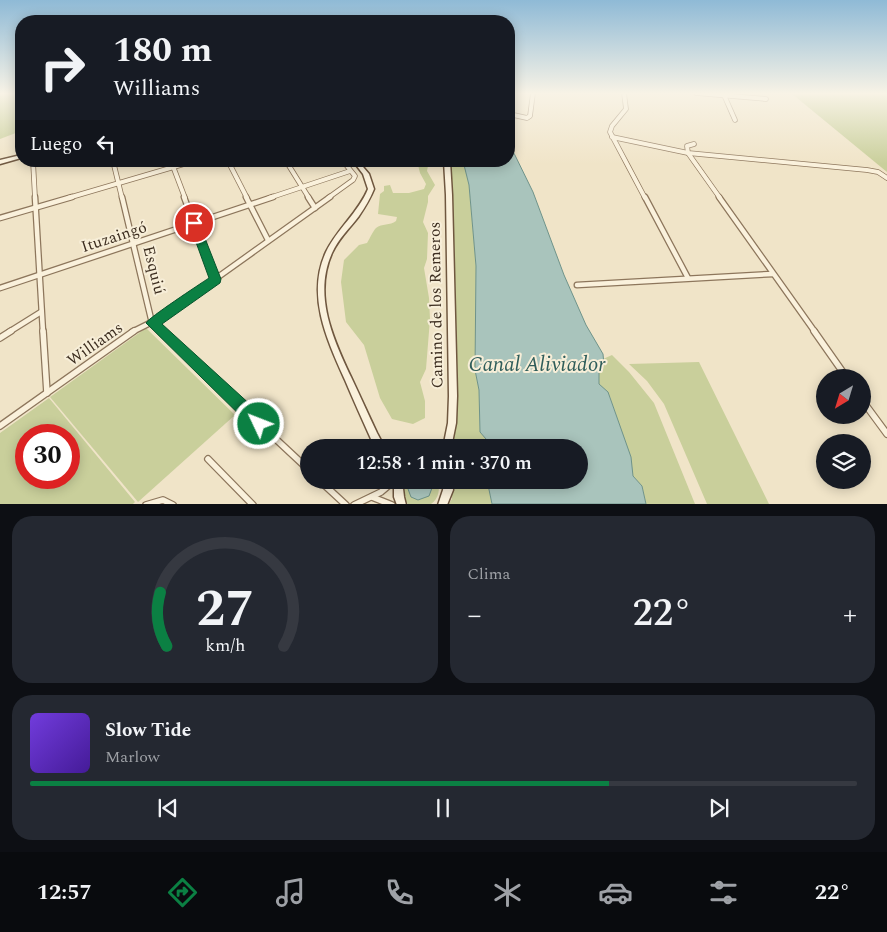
<!DOCTYPE html>
<html lang="es">
<meta charset="utf-8">
<style>
body{margin:0;font-family:Spectral,serif;background:#242831;color:#f1f3f6;height:100vh;display:flex;flex-direction:column;font-size:19px;white-space:nowrap}
*{box-sizing:border-box;margin:0}
p{font-size:16px;color:#9ea1a6}
.icon{flex:none;width:28px;height:28px;fill:none;stroke:currentColor;stroke-width:2;stroke-linecap:round;stroke-linejoin:round}
.map{position:relative;height:504px;overflow:hidden}
.details{display:flex;flex-direction:column;gap:12px;padding:12px;background:#0d0f14;flex:1}
.details>*{flex:none}
.banner{position:absolute;left:15px;top:15px;width:500px;height:152px;border-radius:20px;box-shadow:0 2px 12px #0003;background:#171b24;color:#f1f3f6;overflow:hidden}
.needle{width:32px;rotate:218deg}
.buttons{position:absolute;left:816px;top:369px;display:grid;gap:10px}
.buttons a{display:grid;place-items:center;width:55px;height:55px;border-radius:50%;background:#171b24;box-shadow:0 2px 12px #0003;font-size:25px}
.speed{position:absolute;left:15px;top:424px;display:flex;gap:10px;font-size:25px;font-weight:700;text-align:center}
.speed>*{display:grid;place-content:center;width:65px;height:65px;border-radius:50%;background:#171b24;box-shadow:0 2px 12px #0003;line-height:1}
.speed .limit{border:8px solid #d22;background:#fff;color:#111}
.pin{position:absolute;display:grid;place-items:center;width:42px;height:42px;color:#fff;margin:-21px;border:2px solid #fff;border-radius:50%;box-shadow:0 1px 5px #0007}
.me{position:absolute;width:55px;margin:-28px;rotate:313deg;stroke-linejoin:round;filter:drop-shadow(0 0 4px #0008)}
.turn{display:flex;align-items:center;gap:18px;height:105px;padding:0 15px;font-size:22px}
.turn .icon{width:65px;height:65px;stroke-width:2.5}
.turn b{display:block;font-size:35px;line-height:42px}
.then{display:flex;align-items:center;height:48px;padding:0 15px;background:#0003;gap:10px;font-size:19px}
.big{font-size:38px;font-weight:600;line-height:1.1}
.details .card{flex:1;display:flex;flex-direction:column;justify-content:center;gap:8px;min-width:0;padding:0 18px;border-radius:20px;background:#242831}
.details .dial{align-items:center;gap:0}
.dial svg{height:130px;overflow:visible;fill:none;stroke:#363941;stroke-width:7;stroke-linecap:round;text-anchor:middle}
.dial text{fill:#f1f3f6;stroke:none}
.song{display:flex;align-items:center;gap:15px}
.cover{width:60px;height:60px;border-radius:8px;background:linear-gradient(135deg,hsl(260 70% 55%),hsl(260 70% 35%))}
.played{height:5px;border-radius:2px;background:linear-gradient(90deg,#0b8043 70%,#363941 70%)}
.keys{display:flex;justify-content:space-around;direction:ltr}
.heat{display:flex;justify-content:space-between;align-items:center;font-size:28px;direction:ltr}
.details .tiles{flex:1;display:grid;gap:12px;grid-template-columns:1fr 1fr}
.card:last-child{grid-column:span 2}
.trip{position:absolute;left:300px;top:439px;width:288px;height:50px;border-radius:25px;background:#171b24;box-shadow:0 2px 12px #0003;font-weight:600;line-height:50px;text-align:center}
.dock{display:flex;height:80px;justify-content:space-around;align-items:center;background:#090b0e;color:#9ea1a6}
.dock .icon{width:35px;height:35px}
.dock .selected{color:#0b8043}
.dock b{font-size:22px;color:#f1f3f6}
.map>svg:first-child{display:block}
.green{fill:#c9cf9b;fill-rule:evenodd}
.water{fill:#a9c4bc;stroke:#6f938a}
.lines{fill:none;stroke-linecap:round;stroke-linejoin:round}
.minor-far2-casing{stroke:#8d765c;stroke-width:5.5}
.minor-far1-casing{stroke:#8d765c;stroke-width:7}
.minor-casing{stroke:#8d765c;stroke-width:8}
.secondary-casing{stroke:#6f573f;stroke-width:3}
.minor-far2{stroke:#faf1dc;stroke-width:4}
.minor-far1{stroke:#faf1dc;stroke-width:4.5}
.minor{stroke:#faf1dc;stroke-width:5.5}
.secondary{fill:#faf1dc;fill-rule:evenodd}
.route{fill:#0b8043;stroke:#07532c}
.labels{text-anchor:middle;dominant-baseline:central;stroke-width:4;stroke-linejoin:round;paint-order:stroke}
.street-label{font-size:16px;fill:#3d2e20;stroke:#f7eed8}
.near-water-label{font-size:21px;font-style:italic;fill:#2f5d5a;stroke:#f7eed8}
</style>
<div class="map">
<svg width="887" height="505" viewBox="0 0 887 505">
<rect width="100%" height="100%" fill="#f0e4c8"/>
<g class="green">
<polygon points="0,93 21,93 21,131 0,139"/>
<polygon points="791,93 887,93 887,172"/>
<path d="M 417,161 L 429,161 L 427,171 L 435,185 L 428,196 L 428,202 L 423,222 L 428,233 L 427,259 L 424,268 L 429,298 L 430,319 L 426,369 L 420,382 L 425,401 L 425,418 L 413,424 L 392,419 L 380,398 L 364,345 L 346,322 L 341,282 L 344,260 L 359,245 L 367,243 C 370,238 373,231 376,228 C 382,223 390,226 396,221 L 397,217 L 378,214 L 380,194 L 384,191 L 384,186 L 390,185 L 393,193 L 409,193 L 424,189 L 426,184 L 420,173 Z"/>
<path d="M 448,161 L 463,161 L 469,185 L 476,266 L 475,370 L 479,390 L 480,432 L 486,439 L 483,447 L 451,447 C 461,421 456,388 456,360 C 455,294 456,227 448,161 Z"/>
<polygon points="146,328 235,415 138,502 50,397"/>
<polygon points="612,355 629,372 654,403 695,504 646,504 642,486 633,476 618,421 610,397 599,384 599,369 604,365 603,359"/>
<polygon points="699,362 769,504 707,504 664,404 647,381 629,364"/>
<path d="M 49,398 L 135,502 L 133,504 L 0,504 L 0,433 ZM 26,435 L 69,435 L 69,478 L 26,478 Z"/>
<path d="M 403,480 L 438,480 C 440,490 439,498 431,504 L 408,504 C 402,498 399,488 403,480 Z"/>
<polygon points="451,480 487,480 492,504 448,505 452,499"/>
</g>
<g class="water">
<polygon points="509,143 533,192 564,275 586,325 603,354 604,365 599,369 599,384 608,392 631,457 633,476 642,486 646,504 492,504 487,480 579,480 579,448 483,447 486,439 480,432 479,390 475,370 476,266 469,185 463,161 509,161"/>
<polygon points="411,480 429,480 432,488 429,496 418,500 411,497 408,489"/>
</g>
<g class="lines">
<g class="minor-far2-casing">
<g id="minor-far2">
<polyline points="624,93 626,109 612,126 610,132 645,198"/>
<polyline points="696,93 766,99"/>
<polyline points="724,95 735,120"/>
<polyline points="509,114 527,118 530,116 533,93"/>
<polyline points="612,137 688,153 867,170 878,172 887,178"/>
<polyline points="694,144 687,146 688,153 720,198"/>
<polyline points="33,161 35,198"/>
<polyline points="113,161 122,198"/>
<polyline points="171,161 185,198"/>
<polyline points="228,161 247,198"/>
<polyline points="286,161 309,198"/>
<polyline points="68,198 194,161"/>
<polyline points="269,198 350,171"/>
<polyline points="328,198 353,180 355,176 343,161"/>
</g>
</g>
<g class="minor-far1-casing">
<g id="minor-far1">
<polyline points="35,197 43,332"/>
<polyline points="122,197 152,323 162,332"/>
<polyline points="184,197 215,279"/>
<polyline points="246,197 268,240"/>
<polyline points="308,197 315,208"/>
<polyline points="645,197 688,278"/>
<polyline points="719,197 815,332"/>
<polyline points="0,218 72,197"/>
<polyline points="577,285 773,274"/>
<polyline points="0,288 273,197"/>
<polyline points="9,332 41,312"/>
<polyline points="132,332 162,317 330,197"/>
</g>
</g>
<g class="minor-casing">
<g id="minor">
<polyline points="43,331 47,393"/>
<polyline points="160,331 309,470"/>
<polyline points="814,331 847,378"/>
<polyline points="0,338 11,331"/>
<polyline points="862,400 887,434"/>
<polyline points="0,426 134,331"/>
<polyline points="208,459 253,505"/>
<polyline points="319,480 346,505"/>
<polyline points="372,497 392,505"/>
<polyline points="146,505 163,500 173,505"/>
<polyline points="354,505 381,492 395,480"/>
</g>
</g>
<g class="secondary-casing">
<g id="secondary">
<polygon points="21,155 21,158 0,164 0,160"/>
<path d="M 353,161 L 358,161 L 369,174 L 374,189 C 370,199 365,207 359,216 C 350,228 338,239 332,253 C 313,295 333,339 351,377 C 360,396 368,414 377,433 L 385,448 L 376,448 L 371,439 C 362,419 353,399 345,380 C 327,340 306,295 326,252 C 337,229 358,213 368,189 L 363,174 Z"/>
<polygon points="444,161 450,161 452,195 457,396 456,423 451,448 443,448 448,423 449,396 446,195"/>
<polygon points="394,480 402,480 404,497 406,505 397,505 394,497"/>
<polygon points="444,480 452,480 453,490 447,505 438,505 443,490"/>
</g>
</g>
<use href="#minor-far2" class="minor-far2"/>
<use href="#minor-far1" class="minor-far1"/>
<use href="#minor" class="minor"/>
<use href="#secondary" class="secondary"/>
</g>
<linearGradient id="sky" x2="0" y2="1"><stop stop-color="#8fbad6"/><stop offset="0.57" stop-color="#f8f3e6"/><stop offset="1" stop-color="#f8f3e6" stop-opacity="0"/></linearGradient>
<rect width="887" height="164" fill="url(#sky)"/>
<path class="route" d="M 194,220 L 199,223 L 221,279 L 220,283 L 162,324 L 265,418 L 267,424 L 265,429 L 259,431 L 254,429 L 146,323 C 148,318 200,284 209,278 L 189,223 Z"/>
<g class="labels">
<g class="street-label">
<text transform="translate(114 237) rotate(-18)">Ituzaingó</text>
<text transform="translate(154 270) rotate(76)">Esquiú</text>
<text transform="translate(436 305) rotate(-91)">Camino de los Remeros</text>
<text transform="translate(95 344) rotate(-35)">Williams</text>
</g>
<g class="near-water-label">
<text x="537" y="365">Canal Aliviador</text>
</g>
</g>
</svg>
<div class="buttons">
<a><svg class="needle" viewBox="-14 -14 28 28"><path d="M0-13l5 13h-10z" fill="#e53935"/><path d="M0 13l5-13h-10z" fill="#9ea1a6"/></svg></a>
<a><svg class="icon" aria-label="layers" viewBox="0 0 24 24"><path d="M12 4l9 5-9 5-9-5zM3 14l9 5 9-5"/></svg></a>
</div>
<div class="speed"><div class="limit">30</div></div>
<div class="pin" style="left:194px;top:223px;background:#d93025"><svg class="icon" aria-label="arrive" viewBox="0 0 24 24"><path d="M6 21V4h12l-3 4 3 4H6"/></svg></div>
<svg class="me" style="left:259px;top:424px" viewBox="-20 -20 40 40"><circle r="17" fill="#0b8043" stroke="#fff" stroke-width="3"/><path d="M0-11L8 9 0 5-8 9z" fill="#fff"/></svg>
<div class="trip">12:58 · 1 min · 370 m</div>
<div class="banner">
<div class="turn"><svg class="icon" aria-label="right" viewBox="0 0 24 24"><path d="M7 20v-9h11M14 6l5 5-5 5"/></svg><div><b>180 m</b>Williams</div></div>
<div class="then">Luego<svg class="icon" aria-label="left" viewBox="0 0 24 24"><path d="M17 20v-9H6M10 6l-5 5 5 5"/></svg></div>
</div>
</div>
<section class="details">
<div class="tiles">
<div class="card dial"><svg viewBox="0 0 100 80">
<path d="M14 69A42 42 0 1 1 86 69"/>
<path d="M14 69A42 42 0 0 1 10 36" stroke="#0b8043"/>
<text x="50" y="56" font-size="32" font-weight="700">27</text>
<text x="50" y="72" font-size="11">km/h</text>
</svg></div>
<div class="card"><p>Clima</p>
<div class="heat"><a>−</a><b class="big">22°</b><a>+</a></div>
</div>
<div class="card">
<div class="song"><i class="cover"></i><div><b>Slow Tide</b><p>Marlow</p></div></div>
<div class="played"></div>
<div class="keys"><svg class="icon" aria-label="previous" viewBox="0 0 24 24"><path d="M18 5L8 12l10 7zM5 5v14"/></svg><svg class="icon" aria-label="pause" viewBox="0 0 24 24"><path d="M8 5v14M16 5v14"/></svg><svg class="icon" aria-label="next" viewBox="0 0 24 24"><path d="M6 5l10 7-10 7zM19 5v14"/></svg></div>
</div>
</div>
</section>
<nav class="dock">
<b>12:57</b>
<svg class="icon selected" aria-label="directions" viewBox="0 0 24 24"><path d="M12 3l9 9-9 9-9-9zM9 14v-3h6M13 9l2 2-2 2"/></svg>
<svg class="icon" aria-label="music" viewBox="0 0 24 24"><path d="M9 18V5l10-2v13"/><circle cx="6" cy="18" r="3"/><circle cx="16" cy="16" r="3"/></svg>
<svg class="icon" aria-label="phone" viewBox="0 0 24 24"><path d="M5 4h4l2 5-3 2q2 4 5 5l2-3 5 2v4C11 20 4 13 5 4z"/></svg>
<svg class="icon" aria-label="climate" viewBox="0 0 24 24"><path d="M12 3v18M4 7l16 10M4 17L20 7"/></svg>
<svg class="icon" aria-label="car" viewBox="0 0 24 24"><path d="M5 17H2v-5l4-1 3-4h7l3 4 3 1v5h-3M9 17h6M6 11h13"/><circle cx="7" cy="17" r="2"/><circle cx="17" cy="17" r="2"/></svg>
<svg class="icon" aria-label="filters" viewBox="0 0 24 24"><path d="M4 7h16M4 17h16"/><circle cx="9" cy="7" r="2"/><circle cx="15" cy="17" r="2"/></svg>
<b>22°</b>
</nav>
